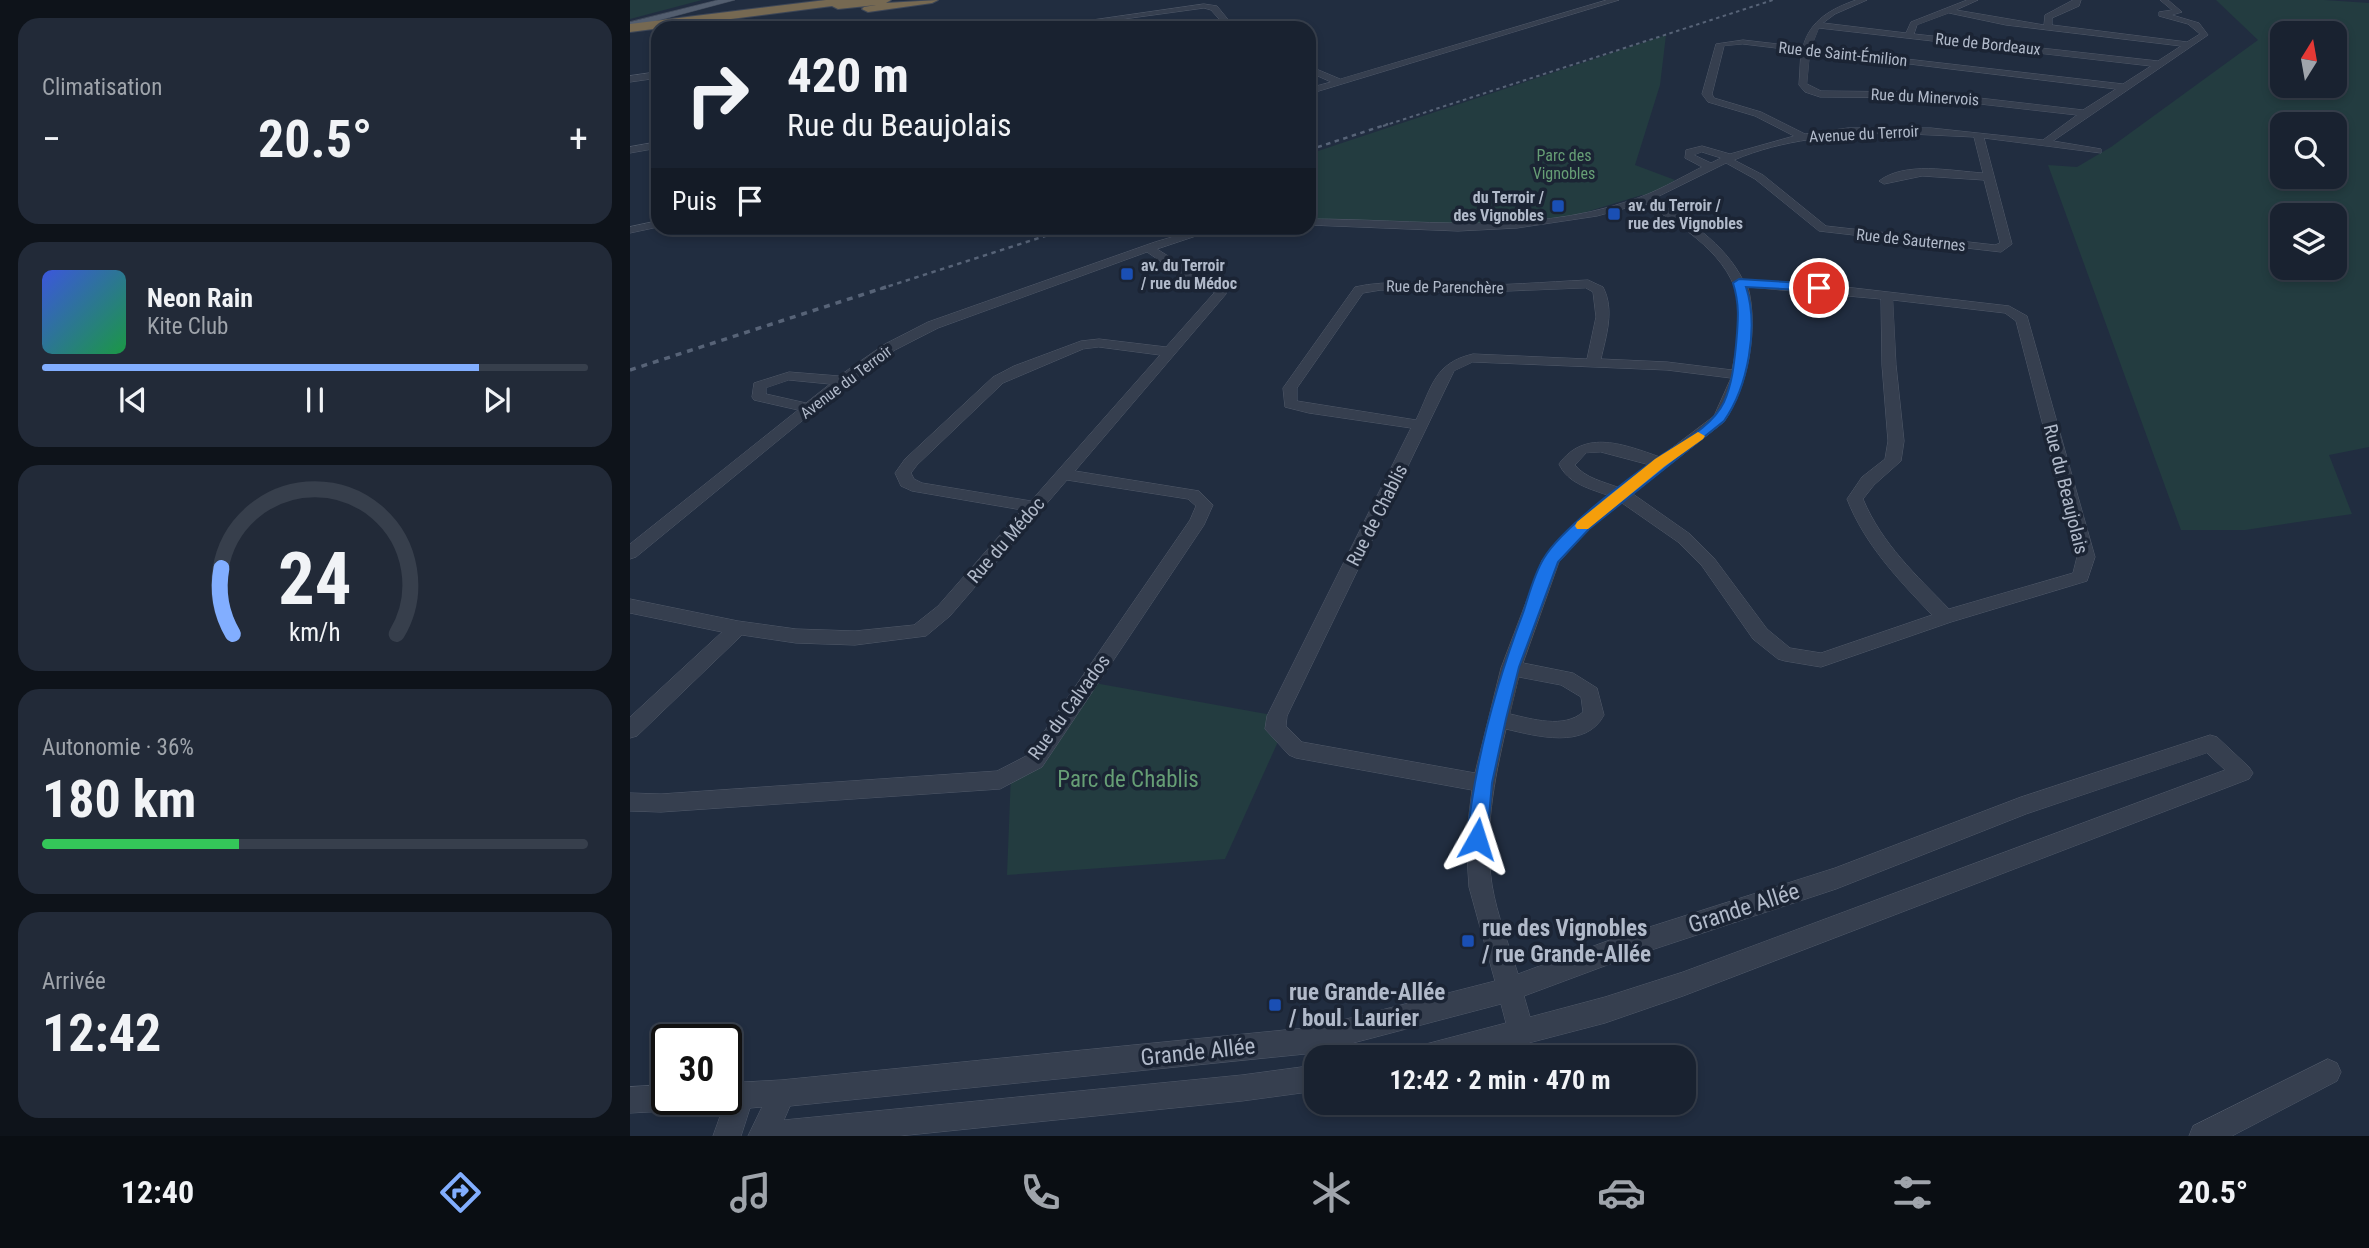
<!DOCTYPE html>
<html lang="fr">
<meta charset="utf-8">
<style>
body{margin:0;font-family:"Roboto Condensed",sans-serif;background:#222a38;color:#f1f3f6;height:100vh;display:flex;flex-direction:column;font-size:26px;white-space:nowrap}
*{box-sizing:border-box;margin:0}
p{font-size:23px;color:#9fa4ab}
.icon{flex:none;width:38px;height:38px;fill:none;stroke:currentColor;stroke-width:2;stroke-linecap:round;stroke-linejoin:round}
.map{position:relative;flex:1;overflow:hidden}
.sheet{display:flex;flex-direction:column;gap:18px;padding:18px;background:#0e131a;width:630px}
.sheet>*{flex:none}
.banner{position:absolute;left:21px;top:21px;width:665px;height:214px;border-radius:21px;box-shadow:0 4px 10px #0003,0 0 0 2px #373f4c;background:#192230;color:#f1f3f6;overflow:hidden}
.needle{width:46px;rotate:11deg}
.fabs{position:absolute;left:1640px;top:21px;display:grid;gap:14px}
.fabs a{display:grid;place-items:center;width:77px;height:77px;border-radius:14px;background:#192230;box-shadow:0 4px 10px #0003,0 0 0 2px #373f4c;font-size:35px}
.speed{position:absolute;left:21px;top:1024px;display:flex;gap:14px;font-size:35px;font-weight:700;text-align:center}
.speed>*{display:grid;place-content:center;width:91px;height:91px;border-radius:50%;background:#192230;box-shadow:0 4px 10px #0003,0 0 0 2px #373f4c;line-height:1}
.speed .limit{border:4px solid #111;border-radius:10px;background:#fff;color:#111}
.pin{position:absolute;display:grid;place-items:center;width:60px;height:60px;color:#fff;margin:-30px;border:4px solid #fff;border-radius:50%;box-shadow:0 2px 7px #0007}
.me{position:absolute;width:77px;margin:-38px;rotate:6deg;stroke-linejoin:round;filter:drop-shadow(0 0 5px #0008)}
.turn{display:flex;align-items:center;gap:24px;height:147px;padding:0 21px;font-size:32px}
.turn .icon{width:91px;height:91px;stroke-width:2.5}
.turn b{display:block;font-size:49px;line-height:60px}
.then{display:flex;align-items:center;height:66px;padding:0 21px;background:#0003;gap:14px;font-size:26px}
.big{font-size:52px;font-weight:700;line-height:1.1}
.sheet .widget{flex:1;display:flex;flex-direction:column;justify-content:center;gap:10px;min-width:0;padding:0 24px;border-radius:21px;background:#222a38}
.sheet .dial{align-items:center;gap:0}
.dial svg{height:182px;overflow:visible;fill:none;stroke:#373f4c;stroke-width:7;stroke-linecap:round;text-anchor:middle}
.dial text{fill:#f1f3f6;stroke:none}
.song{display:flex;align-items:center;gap:21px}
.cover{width:84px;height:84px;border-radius:10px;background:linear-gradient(135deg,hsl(230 70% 55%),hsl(140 70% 35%))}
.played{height:7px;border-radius:4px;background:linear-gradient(90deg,#82aeff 80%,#373f4c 80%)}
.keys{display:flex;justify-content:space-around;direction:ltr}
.heat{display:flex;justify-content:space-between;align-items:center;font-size:38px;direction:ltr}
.charge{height:10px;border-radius:5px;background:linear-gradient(90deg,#34c759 36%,#373f4c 0)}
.trip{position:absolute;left:674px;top:1045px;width:392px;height:70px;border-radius:21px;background:#192230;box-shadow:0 4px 10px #0003,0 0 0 2px #373f4c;font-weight:700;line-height:70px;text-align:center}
.menu{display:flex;height:112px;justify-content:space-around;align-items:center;background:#0a0e13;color:#9fa4ab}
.menu .icon{width:49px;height:49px}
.menu .current{color:#82aeff}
.menu b{font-size:32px;color:#f1f3f6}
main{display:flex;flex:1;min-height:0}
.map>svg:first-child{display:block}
.green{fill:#233c40;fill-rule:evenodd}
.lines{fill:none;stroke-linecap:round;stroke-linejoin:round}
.minor-casing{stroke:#515a6a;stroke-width:1}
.major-casing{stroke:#3f4858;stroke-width:1}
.highway-casing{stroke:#3e4757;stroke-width:2}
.minor{fill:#363f4f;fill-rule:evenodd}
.major{fill:#535e6f;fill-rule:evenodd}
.highway{fill:#766952;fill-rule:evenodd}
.rail-far2{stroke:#576377;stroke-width:2;stroke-dasharray:3.5 3.5;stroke-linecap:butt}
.rail-far1{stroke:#576377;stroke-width:2.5;stroke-dasharray:4.5 4.5;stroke-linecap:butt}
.rail{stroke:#576377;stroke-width:3.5;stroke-dasharray:6 6;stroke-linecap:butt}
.route{fill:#1a73e8;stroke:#114b97;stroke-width:2}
.slow{fill:#f59e0b}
.transit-dot{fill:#1a4fb4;stroke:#1b2434;stroke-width:2.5}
.labels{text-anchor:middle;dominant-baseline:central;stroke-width:7;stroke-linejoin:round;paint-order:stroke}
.far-street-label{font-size:16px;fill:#b1baca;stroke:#1b2434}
.far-park-label{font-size:16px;fill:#669e75;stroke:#1b2434}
.far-poi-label{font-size:16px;font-weight:bold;fill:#b1baca;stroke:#1b2434;text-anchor:start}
.street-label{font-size:19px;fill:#b1baca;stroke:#1b2434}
.near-park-label{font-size:23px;fill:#669e75;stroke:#1b2434}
.near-street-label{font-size:23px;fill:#b1baca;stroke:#1b2434}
.near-poi-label{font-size:23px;font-weight:bold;fill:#b1baca;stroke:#1b2434;text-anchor:start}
</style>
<main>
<section class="sheet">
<div class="widget"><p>Climatisation</p>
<div class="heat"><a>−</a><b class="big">20.5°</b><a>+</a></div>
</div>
<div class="widget">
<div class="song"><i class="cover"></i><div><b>Neon Rain</b><p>Kite Club</p></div></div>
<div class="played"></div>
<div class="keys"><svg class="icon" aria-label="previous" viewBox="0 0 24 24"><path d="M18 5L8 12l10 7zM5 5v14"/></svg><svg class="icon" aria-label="pause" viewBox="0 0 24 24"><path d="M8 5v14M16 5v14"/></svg><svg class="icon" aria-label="next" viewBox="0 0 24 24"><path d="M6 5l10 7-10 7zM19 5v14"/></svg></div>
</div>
<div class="widget dial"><svg viewBox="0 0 100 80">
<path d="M14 69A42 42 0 1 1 86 69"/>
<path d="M14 69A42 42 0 0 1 9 40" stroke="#82aeff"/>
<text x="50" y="56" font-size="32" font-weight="700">24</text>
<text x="50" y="72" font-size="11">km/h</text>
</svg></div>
<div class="widget"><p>Autonomie · 36%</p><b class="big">180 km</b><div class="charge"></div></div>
<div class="widget"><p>Arrivée</p><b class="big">12:42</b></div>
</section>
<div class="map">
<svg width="1739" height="1136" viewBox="0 0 1739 1136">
<rect width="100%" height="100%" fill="#212d40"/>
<g class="green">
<polygon points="0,0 72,0 0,19"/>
<path d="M 1586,0 L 1694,0 L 1739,3 L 1739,447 L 1699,455 L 1722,514 L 1615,530 L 1551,530 L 1418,165 L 1447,167 L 1481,147 L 1628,40 ZM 1652,33 L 1704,33 L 1704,86 L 1652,86 ZM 1652,124 L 1704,124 L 1704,177 L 1652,177 ZM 1652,215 L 1704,215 L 1704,268 L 1652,268 Z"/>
<polygon points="1036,35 1030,85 1005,165 1045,180 1019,197 1012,195 943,216 883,222 814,226 684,222 679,208 679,154"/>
<polygon points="459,682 647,716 651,735 595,859 377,875 381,774 405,761"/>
</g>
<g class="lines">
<g class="minor-casing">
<g id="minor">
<polygon points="977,0 989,0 679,94 679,88 701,82 679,72 679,66 710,79"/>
<path d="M 1226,0 L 1237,0 L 1205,14 L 1193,23 L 1276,33 L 1281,22 L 1337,0 L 1348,0 L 1326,10 L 1414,25 L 1415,15 L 1443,0 L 1451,0 L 1449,6 L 1422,18 L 1422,25 L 1557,42 L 1570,34 L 1558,24 L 1529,16 L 1529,12 L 1542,10 L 1530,0 L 1538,0 L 1552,12 L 1542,15 L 1569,23 L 1578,35 L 1423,141 L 1471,149 L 1471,153 L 1354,138 L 1382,244 L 1371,252 L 1189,231 L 1125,179 L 1096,163 L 1023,199 C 1058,220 1094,243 1113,280 L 1189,284 L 1379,306 L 1397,316 L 1465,557 L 1457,581 L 1321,622 L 1191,667 L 1155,661 L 1148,659 L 1123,639 L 1072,566 L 1048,542 L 992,503 L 959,529 L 929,562 L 893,663 L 943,673 L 967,688 L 974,715 C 956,750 906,736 876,729 C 864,781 854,832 862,885 C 867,915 879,945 888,974 L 988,937 L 1205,868 L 1391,797 L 1580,735 L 1587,737 L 1619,767 L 1623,773 L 1619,779 L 1053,996 L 975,1023 L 845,1057 L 783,1057 L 787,1048 L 796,1044 L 876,1023 L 871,1004 L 685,1053 L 160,1106 L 154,1120 L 612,1075 L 686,1065 L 686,1091 L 612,1101 L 269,1136 L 118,1136 L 132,1107 L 120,1108 L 111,1136 L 83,1136 L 93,1108 L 86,1106 L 84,1099 L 96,1099 L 96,1083 L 151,1080 L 685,1027 L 865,981 L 839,887 L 836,839 L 842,790 L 666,758 L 659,755 L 635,729 L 637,716 L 781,428 L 679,413 L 655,407 L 653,388 L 725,287 C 759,279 793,285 827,285 C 871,286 915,282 958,280 L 973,287 C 985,310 976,336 971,359 L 1037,362 L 1102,370 C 1106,350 1112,324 1109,304 C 1102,256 1052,226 1014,203 L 967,216 L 887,228 L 828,231 L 679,225 L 679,219 C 785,219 896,236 999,201 C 1025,193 1048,179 1072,167 L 1055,158 L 1056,150 L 1072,146 L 1100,154 L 1164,136 L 1125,116 L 1078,102 L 1072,94 L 1086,44 L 1113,40 L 1173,47 C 1180,20 1201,9 1226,0 ZM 1319,13 L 1376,25 L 1551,46 L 1528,61 L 1284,34 L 1287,25 ZM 1189,28 L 1521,66 L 1493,84 L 1181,48 ZM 1113,44 L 1171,51 L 1169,85 L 1175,92 L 1190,97 L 1297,98 L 1447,115 L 1413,140 L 1301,128 L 1218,128 L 1175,134 L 1131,112 L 1084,98 L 1082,94 L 1094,46 ZM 1180,52 L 1486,89 L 1453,110 L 1297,92 L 1191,91 L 1177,84 ZM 1259,133 L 1344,137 L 1353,173 C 1321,171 1275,161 1249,181 L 1254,184 L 1292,176 L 1354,180 L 1370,243 L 1365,245 L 1196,226 L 1133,175 L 1104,160 C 1153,139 1207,135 1259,133 ZM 1072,152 L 1091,158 L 1081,163 L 1064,155 ZM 1118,287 L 1251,299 L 1252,365 L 1258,441 L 1255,459 L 1232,477 L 1217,499 C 1235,545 1268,579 1302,615 L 1191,653 L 1160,648 L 1137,629 L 1084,558 L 1060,534 L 1003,494 L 1094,422 C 1118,387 1129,329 1118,287 ZM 956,288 L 963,292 L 966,317 L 957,359 L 843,354 C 804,363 802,387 786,420 L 667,401 L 667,388 L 733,293 L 751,290 L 829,293 ZM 1263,300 L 1375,313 L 1386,321 L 1447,557 L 1443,573 L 1319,609 C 1286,575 1252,544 1233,499 L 1244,485 L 1271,461 L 1274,441 L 1266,365 ZM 843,362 L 1037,370 L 1101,378 L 1084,416 L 1030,457 C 995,445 955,428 929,464 C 938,484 961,489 980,496 L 947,521 L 912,560 L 871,668 L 845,773 L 672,742 L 656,726 L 657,716 L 824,371 ZM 971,452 L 1020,465 L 990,488 C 974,482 955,478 945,465 L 956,453 ZM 889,677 L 931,685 L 951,697 L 953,712 C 934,729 902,719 880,714 ZM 1577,753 L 1595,770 L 1053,972 L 975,997 L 900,1017 L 894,996 L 988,961 L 1206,889 L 1396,814 Z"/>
<polygon points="574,4 587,6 605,28 597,28 581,10 574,8 428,28 407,28"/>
<polygon points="28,72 28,78 0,82 0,76"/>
<polygon points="28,142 28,148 0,153 0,147"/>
<polygon points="28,221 28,227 0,233 0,227"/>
<path d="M 573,228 L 590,228 L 527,249 L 557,268 L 596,282 L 596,294 L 445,471 L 563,490 L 569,491 L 583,505 L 574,525 L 412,767 L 370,789 L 31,812 L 0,811 L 0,793 L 31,794 L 367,771 L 398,755 L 560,520 L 566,506 L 558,499 L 437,480 L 320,616 L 296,636 L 225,645 L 166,643 L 112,635 L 7,736 L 0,738 L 0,717 L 92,632 L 0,613 L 0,599 L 108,621 L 166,629 L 225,631 L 284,625 L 308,606 L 392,510 L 282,491 L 271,486 L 265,473 L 275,459 L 363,377 L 384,366 L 451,341 L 469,339 L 536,347 L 584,293 L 585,287 L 549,274 L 517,252 L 308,328 L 265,350 L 217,384 L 6,557 L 0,559 L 0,544 L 168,410 L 124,400 L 122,397 L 124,383 L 159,372 L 209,376 L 255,344 L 298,322 L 525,242 ZM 469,347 L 530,355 L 401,501 L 292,483 L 284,479 L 281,473 L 287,465 L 373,383 L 453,349 ZM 159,380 L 200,384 L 176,403 L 136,394 L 136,388 Z"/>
<polygon points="1698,1059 1707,1063 1711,1072 1707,1081 1602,1136 1559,1136 1563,1126"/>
<polygon points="37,1085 37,1099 50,1099 47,1108 37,1111 0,1113 0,1087"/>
</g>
</g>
<g class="major-casing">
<polygon id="major" points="88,0 105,0 0,28 0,22"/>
</g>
<g class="highway-casing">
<polygon id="highway" points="196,0 261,0 256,3 308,0 302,3 238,12 232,9 234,7 246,5 208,9 202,6 0,32 0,24"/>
</g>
<use href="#minor" class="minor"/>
<use href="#major" class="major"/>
<use href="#highway" class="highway"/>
<polyline class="rail-far2" points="753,126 1143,0"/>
<g class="rail-far1">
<polyline points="679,150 758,124"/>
<polyline points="250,289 440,228"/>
</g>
<polyline class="rail" points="0,370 256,287"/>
</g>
<path class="route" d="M 1109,279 L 1189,284 L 1195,288 L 1189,291 L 1116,287 C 1129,327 1118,387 1094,421 L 959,529 L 928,562 L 889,667 L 876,719 L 862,783 L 857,839 L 854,845 L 847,848 L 840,845 L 837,839 C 845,760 865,687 893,613 C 899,595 904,574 914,558 C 931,529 1000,477 1029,457 C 1051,442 1082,427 1094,402 C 1102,384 1104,365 1106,345 C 1108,322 1110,305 1103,283 Z"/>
<polygon class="slow" points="1068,432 1075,436 1073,439 1035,466 958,529 947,529 945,526 947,522 1025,459"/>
<g class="transit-dot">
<rect x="921" y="199" width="14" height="14" rx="3.5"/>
<rect x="977" y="207" width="14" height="14" rx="3.5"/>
<rect x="490" y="267" width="14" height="14" rx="3.5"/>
<rect x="831" y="934" width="14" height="14" rx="3.5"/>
<rect x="638" y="998" width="14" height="14" rx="3.5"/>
</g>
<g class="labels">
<g class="far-street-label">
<text transform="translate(1358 44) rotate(6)">Rue de Bordeaux</text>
<text transform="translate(1213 54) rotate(6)">Rue de Saint-Émilion</text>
<text transform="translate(1295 97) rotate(3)">Rue du Minervois</text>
<text transform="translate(1234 134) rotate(-3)">Avenue du Terroir</text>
<text transform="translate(1281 240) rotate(6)">Rue de Sauternes</text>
<text transform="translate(815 287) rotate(1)">Rue de Parenchère</text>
<text transform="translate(216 382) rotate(-37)">Avenue du Terroir</text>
</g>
<g class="far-park-label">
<text x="934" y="155">Parc des<tspan x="934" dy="18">Vignobles</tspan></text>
</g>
<g class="far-poi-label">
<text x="914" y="197" text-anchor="end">du Terroir /<tspan x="914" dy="18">des Vignobles</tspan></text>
<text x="998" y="205">av. du Terroir /<tspan x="998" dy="18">rue des Vignobles</tspan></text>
<text x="511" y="265">av. du Terroir<tspan x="511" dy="18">/ rue du Médoc</tspan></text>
</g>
<g class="street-label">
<text transform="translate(1436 489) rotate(76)">Rue du Beaujolais</text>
<text transform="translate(747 515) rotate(-63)">Rue de Chablis</text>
<text transform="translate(376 540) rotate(-49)">Rue du Médoc</text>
<text transform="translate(439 707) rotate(-54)">Rue du Calvados</text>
</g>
<g class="near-park-label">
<text x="498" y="779">Parc de Chablis</text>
</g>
<g class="near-street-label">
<text transform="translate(1114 908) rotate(-18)">Grande Allée</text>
<text transform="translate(568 1052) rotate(-6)">Grande Allée</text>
</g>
<g class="near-poi-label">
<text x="852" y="928">rue des Vignobles<tspan x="852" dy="26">/ rue Grande-Allée</tspan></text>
<text x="659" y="992">rue Grande-Allée<tspan x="659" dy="26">/ boul. Laurier</tspan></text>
</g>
</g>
</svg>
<div class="fabs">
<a><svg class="needle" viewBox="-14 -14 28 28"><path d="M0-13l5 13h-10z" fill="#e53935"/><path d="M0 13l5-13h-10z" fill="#9fa4ab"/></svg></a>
<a><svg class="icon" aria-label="search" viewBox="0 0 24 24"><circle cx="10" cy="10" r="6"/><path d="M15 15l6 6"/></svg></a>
<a><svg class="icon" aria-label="layers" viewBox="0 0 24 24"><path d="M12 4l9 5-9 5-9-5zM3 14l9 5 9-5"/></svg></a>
</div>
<div class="speed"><div class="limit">30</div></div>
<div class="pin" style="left:1189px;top:288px;background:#d93025"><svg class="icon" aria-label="arrive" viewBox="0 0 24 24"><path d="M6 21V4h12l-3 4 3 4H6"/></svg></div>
<svg class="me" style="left:847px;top:839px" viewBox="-20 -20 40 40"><path d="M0-17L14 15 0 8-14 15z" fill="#1a73e8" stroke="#fff" stroke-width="4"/></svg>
<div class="trip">12:42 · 2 min · 470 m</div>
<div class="banner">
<div class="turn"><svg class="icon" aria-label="right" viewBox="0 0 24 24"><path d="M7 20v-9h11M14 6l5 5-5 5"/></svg><div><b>420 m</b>Rue du Beaujolais</div></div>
<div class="then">Puis<svg class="icon" aria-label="arrive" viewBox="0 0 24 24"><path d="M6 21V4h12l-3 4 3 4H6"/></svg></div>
</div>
</div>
</main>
<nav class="menu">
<b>12:40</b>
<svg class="icon current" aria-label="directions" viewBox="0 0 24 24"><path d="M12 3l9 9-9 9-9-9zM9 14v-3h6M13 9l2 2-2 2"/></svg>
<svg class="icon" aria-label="music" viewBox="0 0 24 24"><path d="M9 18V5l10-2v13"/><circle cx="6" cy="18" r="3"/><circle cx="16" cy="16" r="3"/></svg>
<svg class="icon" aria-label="phone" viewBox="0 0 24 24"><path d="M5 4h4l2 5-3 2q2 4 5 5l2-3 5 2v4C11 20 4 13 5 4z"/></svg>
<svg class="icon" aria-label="climate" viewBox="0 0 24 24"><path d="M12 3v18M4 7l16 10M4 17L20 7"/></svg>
<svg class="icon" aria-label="car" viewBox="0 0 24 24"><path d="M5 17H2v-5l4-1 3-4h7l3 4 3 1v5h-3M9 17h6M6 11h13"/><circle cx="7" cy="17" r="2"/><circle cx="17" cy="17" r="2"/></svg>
<svg class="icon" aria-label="filters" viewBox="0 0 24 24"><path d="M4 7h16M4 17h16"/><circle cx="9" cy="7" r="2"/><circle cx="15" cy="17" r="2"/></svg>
<b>20.5°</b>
</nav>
